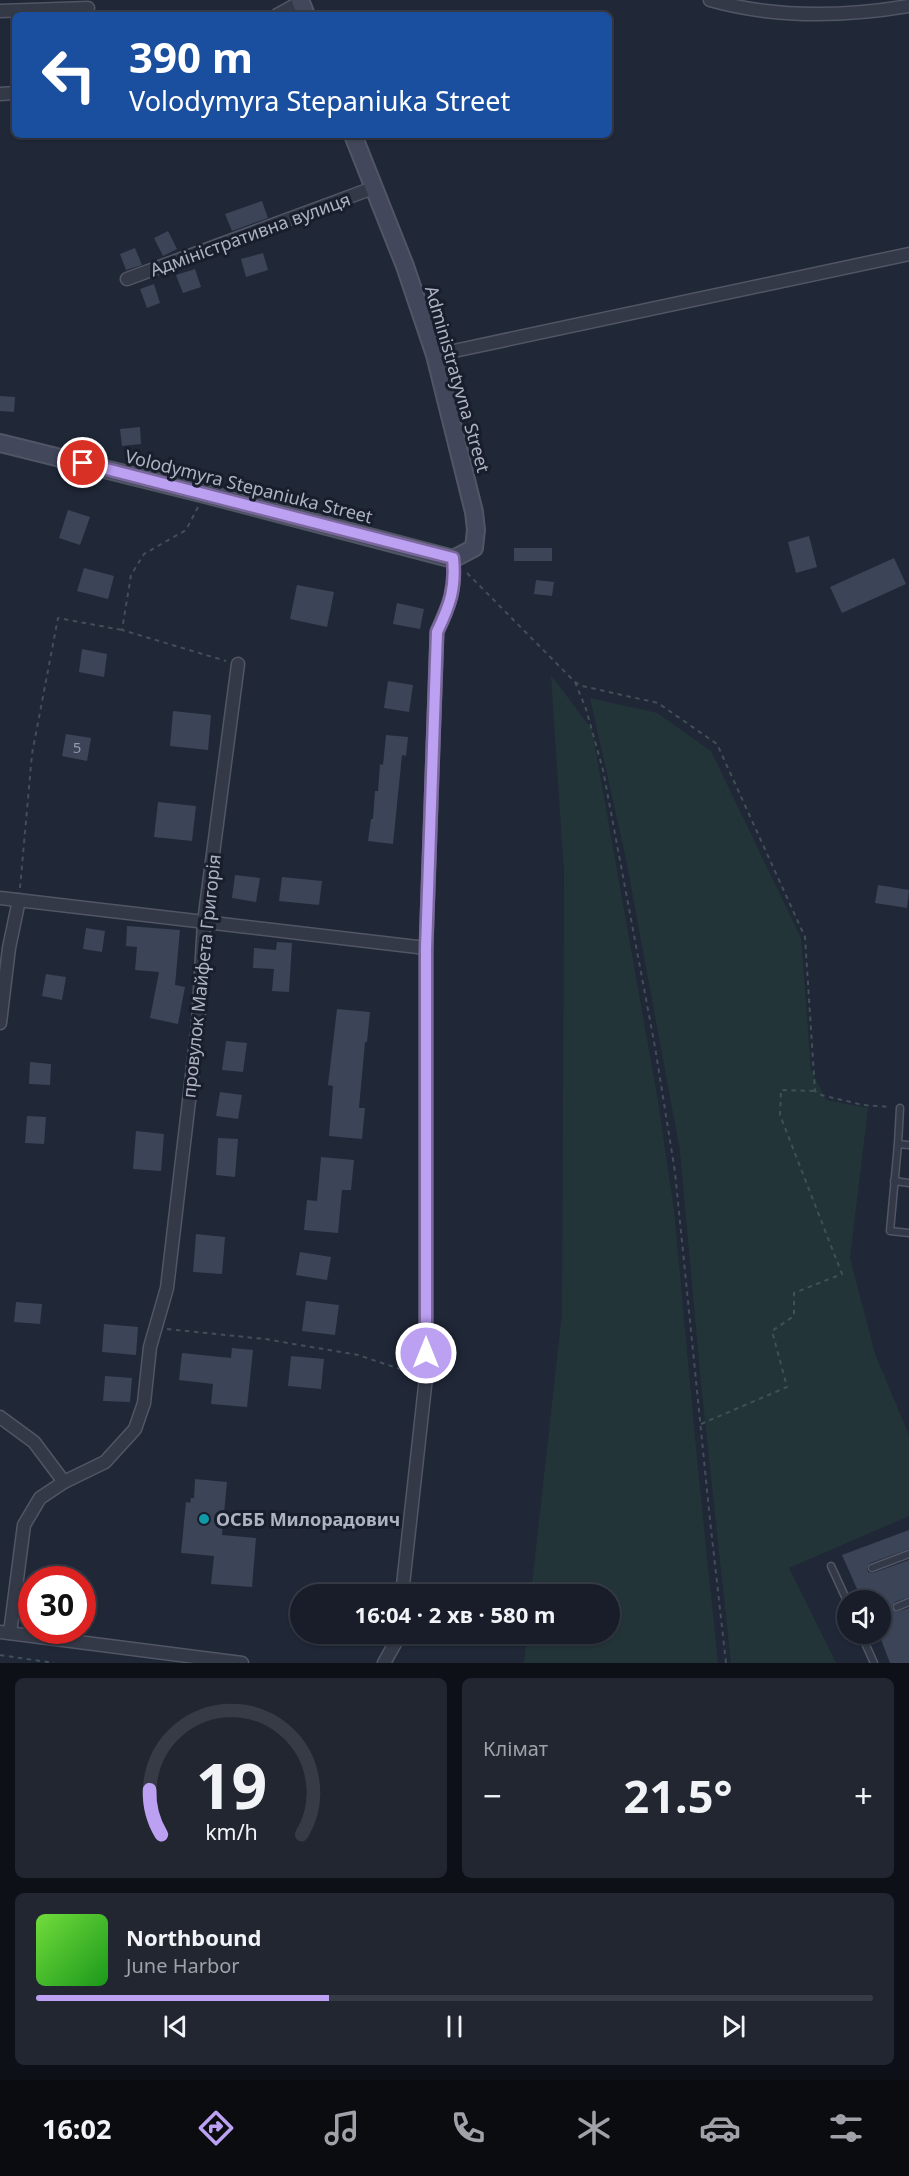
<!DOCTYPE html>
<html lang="uk">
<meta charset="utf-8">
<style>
body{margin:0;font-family:"Noto Sans",sans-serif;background:#212631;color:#f1f3f6;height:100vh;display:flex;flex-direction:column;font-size:22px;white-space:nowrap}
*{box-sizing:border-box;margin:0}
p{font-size:20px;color:#9fa2a8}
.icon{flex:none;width:33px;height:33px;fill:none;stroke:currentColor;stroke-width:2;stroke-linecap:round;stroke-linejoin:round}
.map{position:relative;height:1663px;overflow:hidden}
.details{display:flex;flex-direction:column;gap:15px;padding:15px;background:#0d1017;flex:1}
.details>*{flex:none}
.banner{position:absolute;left:12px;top:12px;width:600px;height:126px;border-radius:9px;box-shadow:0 2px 4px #0004,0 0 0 2px #363b46;background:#1a4fa0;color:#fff;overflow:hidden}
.tools{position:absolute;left:837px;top:1590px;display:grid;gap:12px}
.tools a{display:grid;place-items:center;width:54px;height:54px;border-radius:50%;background:#181d29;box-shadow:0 2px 4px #0004,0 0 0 2px #363b46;font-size:30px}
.speed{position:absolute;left:18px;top:1566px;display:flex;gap:12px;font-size:30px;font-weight:700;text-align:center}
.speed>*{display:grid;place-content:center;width:78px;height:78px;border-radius:50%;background:#181d29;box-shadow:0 2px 4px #0004,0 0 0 2px #363b46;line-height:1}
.speed .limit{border:9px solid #d22;background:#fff;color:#111}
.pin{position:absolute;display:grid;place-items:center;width:51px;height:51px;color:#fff;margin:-26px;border:3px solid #fff;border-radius:50%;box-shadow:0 2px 6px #0007}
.me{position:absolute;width:66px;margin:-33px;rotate:0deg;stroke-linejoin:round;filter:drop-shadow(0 0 4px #0008)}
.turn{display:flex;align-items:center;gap:21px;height:126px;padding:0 18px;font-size:27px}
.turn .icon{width:78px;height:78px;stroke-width:2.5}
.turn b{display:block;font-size:42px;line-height:51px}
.big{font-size:45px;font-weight:700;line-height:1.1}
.details .card{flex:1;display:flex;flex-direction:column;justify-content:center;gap:9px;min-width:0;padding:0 21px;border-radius:9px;background:#212631}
.details .dial{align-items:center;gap:0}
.dial svg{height:156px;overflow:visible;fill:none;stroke:#363b46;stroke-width:7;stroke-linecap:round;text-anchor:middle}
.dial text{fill:#f1f3f6;stroke:none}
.song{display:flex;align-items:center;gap:18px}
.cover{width:72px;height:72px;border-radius:9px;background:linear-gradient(135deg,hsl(100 70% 55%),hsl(120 70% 35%))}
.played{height:6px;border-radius:3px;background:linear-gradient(90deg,#bca0f2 35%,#363b46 35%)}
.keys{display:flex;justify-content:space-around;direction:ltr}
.heat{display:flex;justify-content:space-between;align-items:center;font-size:33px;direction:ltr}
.details .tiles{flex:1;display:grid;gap:15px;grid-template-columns:1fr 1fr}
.card:last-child{grid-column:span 2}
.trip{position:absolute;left:290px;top:1584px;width:330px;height:60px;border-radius:30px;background:#181d29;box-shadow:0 2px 4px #0004,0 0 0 2px #363b46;font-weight:700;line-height:60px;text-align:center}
.tabs{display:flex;height:96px;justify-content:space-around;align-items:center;background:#0a0c10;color:#9fa2a8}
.tabs .icon{width:42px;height:42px}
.tabs .active{color:#bca0f2}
.tabs b{font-size:27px;color:#f1f3f6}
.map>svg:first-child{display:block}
.green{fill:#233439}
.building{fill:#3c4457}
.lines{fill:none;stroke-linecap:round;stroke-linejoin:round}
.lane-casing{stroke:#515665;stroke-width:9}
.street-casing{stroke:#515665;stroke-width:15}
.secondary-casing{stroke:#515665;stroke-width:20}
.path{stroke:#405056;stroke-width:2;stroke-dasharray:4.5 4.5;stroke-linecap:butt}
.lane{stroke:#343948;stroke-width:6}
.street{stroke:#343948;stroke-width:12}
.secondary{stroke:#42475b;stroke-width:16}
.route-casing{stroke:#7a689d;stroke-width:15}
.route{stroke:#bca0f2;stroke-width:10}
.culture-dot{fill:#0f9aa8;stroke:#191e2c;stroke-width:2}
.labels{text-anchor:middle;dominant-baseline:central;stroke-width:6;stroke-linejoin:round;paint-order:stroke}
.number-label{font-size:15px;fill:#9297a9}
.street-label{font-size:18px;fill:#aeb3c4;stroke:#191e2c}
.poi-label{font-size:18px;font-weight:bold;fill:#aeb3c4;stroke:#191e2c;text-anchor:start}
</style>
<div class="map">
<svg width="909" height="1663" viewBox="0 0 909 1663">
<rect width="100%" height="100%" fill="#202737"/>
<g class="green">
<polygon points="551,675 592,730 658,1101 674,1211 698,1469 718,1663 524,1663 527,1634 609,1634 609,1594 531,1594 562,1314 564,872"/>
<polygon points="590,698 657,713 711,751 801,938 811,1070 826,1100 868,1108 850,1258 875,1354 909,1435 909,1516 789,1568 836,1663 731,1663 701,1383 680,1151 626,859"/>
</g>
<g class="building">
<polygon points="262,201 268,218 232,231 225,214"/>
<polygon points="168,231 177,249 163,256 154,238"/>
<polygon points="135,248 142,265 126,270 120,254"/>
<polygon points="263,253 268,270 246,277 241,259"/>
<polygon points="195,269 201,287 183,293 176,275"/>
<polygon points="154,284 160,303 147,308 140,289"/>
<polygon points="0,396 15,397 14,412 0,411"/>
<polygon points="140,427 141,444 122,446 120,429"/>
<polygon points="68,510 90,517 80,545 59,538"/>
<polygon points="809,536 817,567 796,573 788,542"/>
<rect x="514" y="548" width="38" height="13"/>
<polygon points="894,558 906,584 842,613 830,587"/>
<polygon points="84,568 114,576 108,599 77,591"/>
<polygon points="536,580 554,582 552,596 534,594"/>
<polygon points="297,585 334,592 327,627 290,619"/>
<polygon points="397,603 424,609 420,629 393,624"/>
<polygon points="82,649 107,654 104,677 79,672"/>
<polygon points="388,681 413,685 409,712 384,708"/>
<polygon points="173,711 211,715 208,750 170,746"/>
<polygon points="66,734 91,738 87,761 62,756"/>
<polygon points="386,735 408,737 406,756 402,755 393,844 368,841 371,819 373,819 375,791 378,791 380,764 383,765"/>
<polygon points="158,802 196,806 192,841 154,837"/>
<polygon points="235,875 260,878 256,902 232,898"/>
<polygon points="282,877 322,881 319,905 279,901"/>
<polygon points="878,885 909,890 907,908 875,903"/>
<polygon points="127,926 180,930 175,985 185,987 178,1024 150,1018 159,972 135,970 137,947 126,946"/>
<polygon points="86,928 105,931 102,952 83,949"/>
<polygon points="277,942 292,943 289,992 272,991 274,969 253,968 254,948 276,950"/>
<polygon points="46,974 66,977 62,1000 42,996"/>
<polygon points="337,1009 370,1012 367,1042 365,1042 359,1108 365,1108 362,1139 329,1136 333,1086 328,1085"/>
<polygon points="226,1041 247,1043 243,1072 222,1070"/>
<polygon points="30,1062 51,1064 50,1085 29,1084"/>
<polygon points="220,1092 242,1095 238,1119 216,1116"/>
<polygon points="27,1116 46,1117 44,1144 25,1143"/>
<polygon points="136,1131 164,1134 161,1171 133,1169"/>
<polygon points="218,1138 238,1139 235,1177 216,1175"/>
<polygon points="321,1157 354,1160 351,1190 342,1190 338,1233 304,1230 307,1200 317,1201"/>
<polygon points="196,1234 225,1237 222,1274 193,1272"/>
<polygon points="300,1252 331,1257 327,1280 296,1275"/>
<polygon points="306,1301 339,1305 335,1335 302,1331"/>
<polygon points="16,1302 42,1304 40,1324 14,1322"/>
<polygon points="104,1324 138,1327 136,1355 102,1352"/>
<polygon points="232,1348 253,1350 247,1407 211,1404 213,1384 179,1380 182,1353 231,1358"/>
<polygon points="291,1356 324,1359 321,1389 288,1386"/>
<polygon points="105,1376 132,1378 130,1402 103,1401"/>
<polygon points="195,1479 227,1482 222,1535 256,1538 252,1587 211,1584 214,1556 181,1553 186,1502 190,1503 191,1498 194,1498"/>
<polygon points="909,1530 909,1549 870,1563 867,1568 868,1572 873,1573 909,1560 909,1597 895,1602 892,1607 897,1612 909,1608 909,1663 890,1663 880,1637 880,1600 862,1600 842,1555"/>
</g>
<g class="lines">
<g class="lane-casing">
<g id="lane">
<polyline points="900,1108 898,1144 909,1145"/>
<polyline points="898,1144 890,1231 909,1233"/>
<polyline points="894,1181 909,1183"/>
<polyline points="831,1566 848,1603"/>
<polyline points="872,1568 909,1554"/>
<polyline points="897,1607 909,1602"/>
<polyline points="861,1634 874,1663"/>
</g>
</g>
<g class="street-casing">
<g id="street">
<path d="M 710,0 C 774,18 844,17 909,6"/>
<polyline points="0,11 88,8"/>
<polyline points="277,15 301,2"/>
<polyline points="0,94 15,93"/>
<polyline points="127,279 373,188"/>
<polyline points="435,355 909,254"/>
<polyline points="0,898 426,948"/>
<polyline points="0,1023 9,948 19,900"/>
<polyline points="0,1417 34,1442 64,1482"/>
<path d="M 402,1594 L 426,1377 L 426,948 L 437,631 C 449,605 456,588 453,559"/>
<polyline points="0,1632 242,1663"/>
<polyline points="10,1633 24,1525 40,1498 64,1482 105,1462 135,1429 144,1403 150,1347 167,1288 198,1024 204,922 238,664"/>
<polyline points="384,1663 398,1638 398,1634"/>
</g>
</g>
<g class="secondary-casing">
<g id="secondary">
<polyline points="300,0 306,15"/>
<polyline points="0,443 205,494 453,559 474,548 476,530 474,512 435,355 405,266 353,135"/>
</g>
</g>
<g class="path">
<polyline points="198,507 186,530 144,554 131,575 122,630 226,661"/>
<polyline points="467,573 575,682 582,686 658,703 717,744 805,937 815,1091 821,1095 863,1105 891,1107"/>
<polyline points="575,682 586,709 603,770 655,1047 675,1172 710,1520 726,1663"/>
<polyline points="20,888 32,754 58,618 122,630"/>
<polyline points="167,1329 265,1339 358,1355 415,1374"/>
<polyline points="701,1424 787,1387 772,1331 794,1316 794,1293 842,1274 780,1115 781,1090 815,1091"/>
<polyline points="0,1655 54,1663"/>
</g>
<use href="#lane" class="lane"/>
<use href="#street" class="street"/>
<use href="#secondary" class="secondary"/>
</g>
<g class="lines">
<g class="route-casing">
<path id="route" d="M 83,463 L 453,558 C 456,588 450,605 437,632 L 426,948 L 426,1353"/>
</g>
<use href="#route" class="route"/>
</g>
<circle class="culture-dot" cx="204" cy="1519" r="6"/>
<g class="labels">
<g class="number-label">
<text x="77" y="747">5</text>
</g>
<g class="street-label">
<text transform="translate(250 234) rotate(-20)">Адміністративна вулиця</text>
<text transform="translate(458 379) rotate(74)">Administratyvna Street</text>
<text transform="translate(249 486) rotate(14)">Volodymyra Stepaniuka Street</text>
<text transform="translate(201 976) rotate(-84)">провулок Майфета Григорія</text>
</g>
<g class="poi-label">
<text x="216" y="1519">ОСББ Милорадович</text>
</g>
</g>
</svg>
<div class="tools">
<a><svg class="icon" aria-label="sound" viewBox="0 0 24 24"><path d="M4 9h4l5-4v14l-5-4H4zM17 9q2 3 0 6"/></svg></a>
</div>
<div class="speed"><div class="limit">30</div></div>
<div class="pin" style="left:83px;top:463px;background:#d93025"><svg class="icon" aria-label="arrive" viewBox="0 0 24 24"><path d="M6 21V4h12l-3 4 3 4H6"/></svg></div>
<svg class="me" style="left:426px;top:1353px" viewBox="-20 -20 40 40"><circle r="17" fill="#bca0f2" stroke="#fff" stroke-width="3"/><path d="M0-11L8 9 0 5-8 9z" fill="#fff"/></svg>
<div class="trip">16:04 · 2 хв · 580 m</div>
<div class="banner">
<div class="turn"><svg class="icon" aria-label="left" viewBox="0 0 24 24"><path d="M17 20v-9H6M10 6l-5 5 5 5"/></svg><div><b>390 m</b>Volodymyra Stepaniuka Street</div></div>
</div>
</div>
<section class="details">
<div class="tiles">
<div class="card dial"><svg viewBox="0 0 100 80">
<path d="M14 69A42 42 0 1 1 86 69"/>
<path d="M14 69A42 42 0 0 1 8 46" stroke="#bca0f2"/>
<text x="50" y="56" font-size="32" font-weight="700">19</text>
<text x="50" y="72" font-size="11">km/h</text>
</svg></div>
<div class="card"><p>Клімат</p>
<div class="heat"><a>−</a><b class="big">21.5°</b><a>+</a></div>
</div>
<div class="card">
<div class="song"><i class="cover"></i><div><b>Northbound</b><p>June Harbor</p></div></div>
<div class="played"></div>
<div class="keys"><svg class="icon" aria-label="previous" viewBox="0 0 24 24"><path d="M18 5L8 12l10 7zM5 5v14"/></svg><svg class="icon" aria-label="pause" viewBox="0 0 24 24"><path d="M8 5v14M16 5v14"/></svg><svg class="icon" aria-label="next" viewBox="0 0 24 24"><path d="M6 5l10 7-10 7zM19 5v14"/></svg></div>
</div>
</div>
</section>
<nav class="tabs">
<b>16:02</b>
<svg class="icon active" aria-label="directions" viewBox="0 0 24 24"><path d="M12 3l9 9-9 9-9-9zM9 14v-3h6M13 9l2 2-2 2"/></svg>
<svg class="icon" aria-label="music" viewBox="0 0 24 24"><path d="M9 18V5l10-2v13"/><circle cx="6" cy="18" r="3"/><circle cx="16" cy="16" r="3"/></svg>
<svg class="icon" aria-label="phone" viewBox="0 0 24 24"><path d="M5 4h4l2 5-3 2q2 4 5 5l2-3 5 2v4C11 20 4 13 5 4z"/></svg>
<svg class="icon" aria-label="climate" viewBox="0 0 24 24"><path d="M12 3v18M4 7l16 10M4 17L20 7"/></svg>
<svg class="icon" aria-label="car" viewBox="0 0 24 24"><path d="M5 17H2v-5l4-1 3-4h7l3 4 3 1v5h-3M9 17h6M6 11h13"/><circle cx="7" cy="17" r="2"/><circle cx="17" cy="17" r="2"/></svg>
<svg class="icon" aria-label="filters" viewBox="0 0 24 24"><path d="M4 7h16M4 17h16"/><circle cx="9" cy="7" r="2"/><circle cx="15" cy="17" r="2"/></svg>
</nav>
